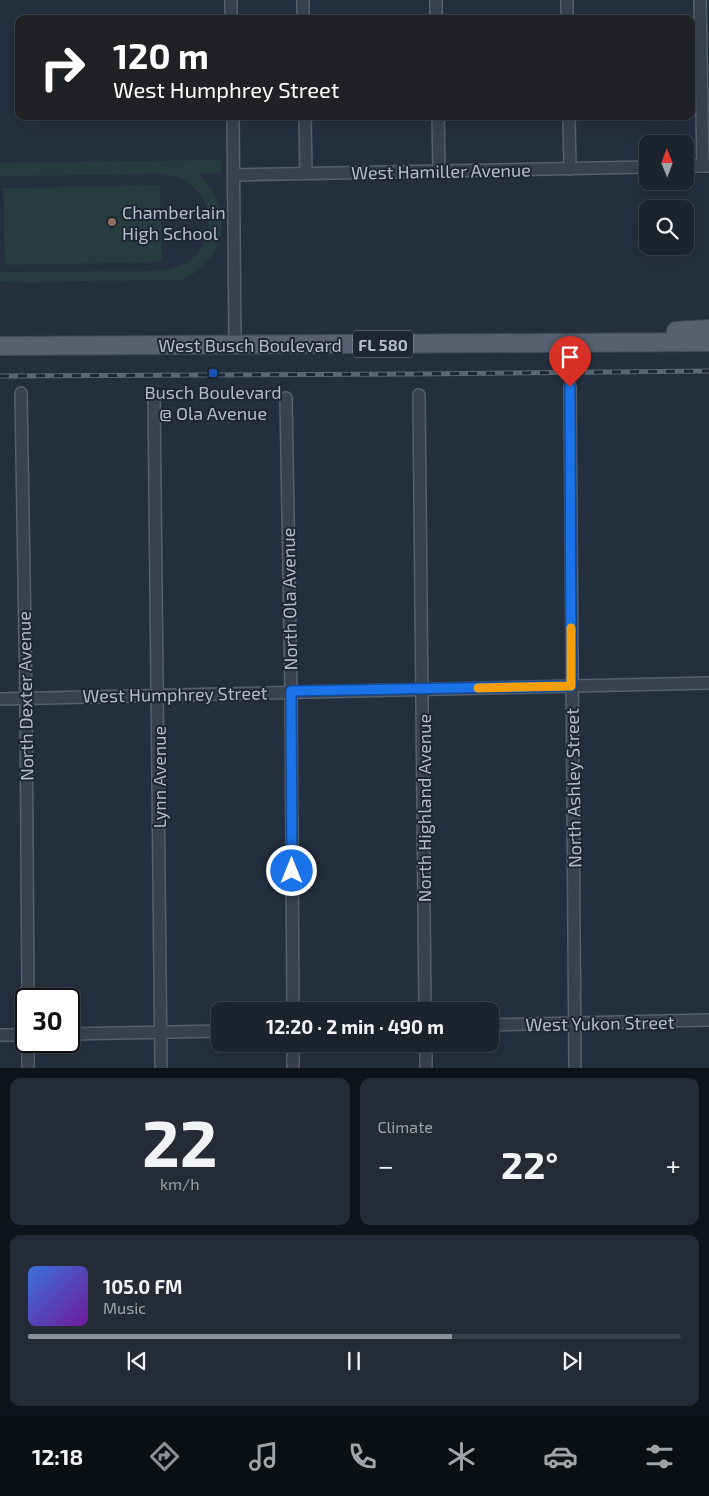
<!DOCTYPE html>
<meta charset="utf-8">
<style>
body{margin:0;font-family:"Exo 2",sans-serif;background:#242b36;color:#f1f3f6;height:100vh;display:flex;flex-direction:column;font-size:19px;white-space:nowrap}
*{box-sizing:border-box;margin:0}
p{font-size:16px;color:#a0a4aa}
.icon{flex:none;width:28px;height:28px;fill:none;stroke:currentColor;stroke-width:2;stroke-linecap:round;stroke-linejoin:round}
.map{position:relative;height:1068px;overflow:hidden}
.sheet{display:flex;flex-direction:column;gap:10px;padding:10px;background:#0f1319;flex:1}
.sheet>*{flex:none}
.top-card{position:absolute;left:15px;top:15px;width:680px;height:105px;border-radius:10px;box-shadow:0 5px 20px #0002,0 0 0 1px #39404a;background:#202124;color:#fff;overflow:hidden}
.needle{width:32px;rotate:359deg}
.buttons{position:absolute;left:639px;top:135px;display:grid;gap:10px}
.buttons a{display:grid;place-items:center;width:55px;height:55px;border-radius:10px;background:#1b232e;box-shadow:0 5px 20px #0002,0 0 0 1px #39404a;font-size:25px}
.speed{position:absolute;left:15px;top:988px;display:flex;gap:10px;font-size:25px;font-weight:700;text-align:center}
.speed>*{display:grid;place-content:center;width:65px;height:65px;border-radius:50%;background:#1b232e;box-shadow:0 5px 20px #0002,0 0 0 1px #39404a;line-height:1}
.speed .limit{border:2px solid #111;border-radius:8px;background:#fff;color:#111}
.pin{position:absolute;display:grid;place-items:center;width:42px;height:42px;color:#fff;margin:-51px -21px;border-radius:50% 50% 50% 0;rotate:-45deg;box-shadow:0 0 5px #0007}
.pin .icon{rotate:45deg}
.me{position:absolute;width:55px;margin:-28px;rotate:0deg;stroke-linejoin:round;filter:drop-shadow(0 0 4px #0008)}
.turn{display:flex;align-items:center;gap:18px;height:105px;padding:0 15px;font-size:22px}
.turn .icon{width:65px;height:65px;stroke-width:2.5}
.turn b{display:block;font-size:35px;line-height:42px}
.big{font-size:38px;font-weight:700;line-height:1.1}
.sheet .tile{flex:1;display:flex;flex-direction:column;justify-content:center;gap:8px;min-width:0;padding:0 18px;border-radius:10px;background:#242b36}
.sheet .dial{align-items:center;gap:0}
.dial b{font-size:65px;line-height:1}
.song{display:flex;align-items:center;gap:15px}
.cover{width:60px;height:60px;border-radius:8px;background:linear-gradient(135deg,hsl(220 70% 55%),hsl(280 70% 35%))}
.played{height:5px;border-radius:2px;background:linear-gradient(90deg,#8c9099 65%,#39404a 65%)}
.keys{display:flex;justify-content:space-around;direction:ltr}
.heat{display:flex;justify-content:space-between;align-items:center;font-size:28px;direction:ltr}
.sheet .tiles{flex:1;display:grid;gap:10px;grid-template-columns:1fr 1fr}
.tile:last-child{grid-column:span 2}
.trip{position:absolute;left:211px;top:1002px;width:288px;height:50px;border-radius:10px;background:#1b232e;box-shadow:0 5px 20px #0002,0 0 0 1px #39404a;font-weight:700;line-height:50px;text-align:center}
.tabs{display:flex;height:80px;justify-content:space-around;align-items:center;background:#0b0e12;color:#a0a4aa}
.tabs .icon{width:35px;height:35px}
.tabs .current{color:#8c9099}
.tabs b{font-size:22px;color:#f1f3f6}
.map>svg:first-child{display:block}
.green{fill:#263c3f}
.lines{fill:none;stroke-linecap:round;stroke-linejoin:round}
.street-casing{stroke:#565f6c;stroke-width:14}
.primary-casing{stroke:#414a57;stroke-width:20}
.street{stroke:#38414e;stroke-width:11}
.primary{stroke:#56606e;stroke-width:18}
.rail-casing{stroke:#5a6575;stroke-width:5}
.rail{stroke:#1d2633;stroke-width:3;stroke-dasharray:9;stroke-linecap:butt}
.route-casing{stroke:#114b97;stroke-width:12}
.route{stroke:#1a73e8;stroke-width:9}
.slow{stroke:#f59e0b;stroke-width:9}
.education-dot{fill:#8d6e63;stroke:#1d2633;stroke-width:2}
.transit-dot{fill:#1a4fb4;stroke:#1d2633;stroke-width:2}
.labels{text-anchor:middle;dominant-baseline:central;stroke-width:4;stroke-linejoin:round;paint-order:stroke}
.shield{fill:#1d2633;stroke:#878f9c;stroke-width:1}
.shield-label{font-size:16px;font-weight:bold;fill:#b4bcc9}
.street-label{font-size:18px;fill:#b4bcc9;stroke:#1d2633}
.poi-label{font-size:18px;fill:#b4bcc9;stroke:#1d2633;text-anchor:start}
</style>
<div class="map">
<svg width="709" height="1069" viewBox="0 0 709 1069">
<rect width="100%" height="100%" fill="#242f3e"/>
<g class="green">
<path d="M 221,160 L 221,173 L 199,174 C 235,208 228,260 181,280 L 0,282 L 0,272 L 161,271 C 225,265 224,177 160,174 L 0,176 L 0,163 Z"/>
<polygon points="160,185 162,262 5,265 3,188"/>
</g>
<g class="lines">
<g class="street-casing">
<g id="street">
<polyline points="231,0 231,19"/>
<polyline points="303,0 303,19"/>
<polyline points="436,0 436,19"/>
<polyline points="567,0 567,19"/>
<polyline points="700,0 703,166"/>
<polyline points="233,116 235,345"/>
<polyline points="305,116 306,173"/>
<polyline points="438,116 439,171"/>
<polyline points="569,116 570,169"/>
<polyline points="685,166 709,166"/>
<polyline points="234,175 648,167"/>
<polyline points="570,387 575,1069"/>
<polyline points="21,393 26,698 28,999"/>
<polyline points="154,395 161,1069"/>
<polyline points="419,395 425,1011"/>
<polyline points="286,398 291,691 293,1011"/>
<polyline points="0,699 709,683"/>
<polyline points="490,1025 709,1020"/>
<polyline points="69,1034 220,1031"/>
<polyline points="0,1035 26,1035"/>
<polyline points="28,1041 28,1069"/>
<polyline points="293,1044 293,1069"/>
<polyline points="426,1044 426,1069"/>
</g>
</g>
<g class="primary-casing">
<g id="primary">
<polyline points="676,331 709,329"/>
<polyline points="0,346 709,342"/>
</g>
</g>
<use href="#street" class="street"/>
<use href="#primary" class="primary"/>
<g class="rail-casing">
<polyline id="rail" points="0,376 419,374 709,371"/>
</g>
<use href="#rail" class="rail"/>
</g>
<g class="lines">
<g class="route-casing">
<polyline id="route" points="292,871 291,691 571,686 570,387"/>
</g>
<use href="#route" class="route"/>
<polyline class="slow" points="478,688 571,686 571,628"/>
</g>
<circle class="education-dot" cx="112" cy="222" r="5"/>
<rect class="transit-dot" x="208" y="368" width="10" height="10" rx="2.5"/>
<g class="labels">
<rect class="shield" x="353" y="330.5" width="60" height="27" rx="4"/>
<g class="shield-label">
<text x="383" y="344">FL 580</text>
</g>
<g class="street-label">
<text transform="translate(441 171) rotate(-1)">West Hamiller Avenue</text>
<text x="250" y="345">West Busch Boulevard</text>
<text transform="translate(289 599) rotate(-91)">North Ola Avenue</text>
<text transform="translate(175 694) rotate(-1)">West Humphrey Street</text>
<text transform="translate(25 696) rotate(-91)">North Dexter Avenue</text>
<text transform="translate(159 777) rotate(-90)">Lynn Avenue</text>
<text transform="translate(573 788) rotate(-91)">North Ashley Street</text>
<text transform="translate(424 808) rotate(-90)">North Highland Avenue</text>
<text transform="translate(600 1023) rotate(-1)">West Yukon Street</text>
</g>
<g class="poi-label">
<text x="122" y="212">Chamberlain<tspan x="122" dy="21">High School</tspan></text>
<text x="213" y="392" text-anchor="middle">Busch Boulevard<tspan x="213" dy="21">@ Ola Avenue</tspan></text>
</g>
</g>
</svg>
<div class="buttons">
<a><svg class="needle" viewBox="-14 -14 28 28"><path d="M0-13l5 13h-10z" fill="#e53935"/><path d="M0 13l5-13h-10z" fill="#a0a4aa"/></svg></a>
<a><svg class="icon" aria-label="search" viewBox="0 0 24 24"><circle cx="10" cy="10" r="6"/><path d="M15 15l6 6"/></svg></a>
</div>
<div class="speed"><div class="limit">30</div></div>
<div class="pin" style="left:570px;top:387px;background:#d93025"><svg class="icon" aria-label="arrive" viewBox="0 0 24 24"><path d="M6 21V4h12l-3 4 3 4H6"/></svg></div>
<svg class="me" style="left:292px;top:871px" viewBox="-20 -20 40 40"><circle r="17" fill="#1a73e8" stroke="#fff" stroke-width="3"/><path d="M0-11L8 9 0 5-8 9z" fill="#fff"/></svg>
<div class="trip">12:20 · 2 min · 490 m</div>
<div class="top-card">
<div class="turn"><svg class="icon" aria-label="right" viewBox="0 0 24 24"><path d="M7 20v-9h11M14 6l5 5-5 5"/></svg><div><b>120 m</b>West Humphrey Street</div></div>
</div>
</div>
<section class="sheet">
<div class="tiles">
<div class="tile dial"><b>22</b><p>km/h</p></div>
<div class="tile"><p>Climate</p>
<div class="heat"><a>−</a><b class="big">22°</b><a>+</a></div>
</div>
<div class="tile">
<div class="song"><i class="cover"></i><div><b>105.0 FM</b><p>Music</p></div></div>
<div class="played"></div>
<div class="keys"><svg class="icon" aria-label="previous" viewBox="0 0 24 24"><path d="M18 5L8 12l10 7zM5 5v14"/></svg><svg class="icon" aria-label="pause" viewBox="0 0 24 24"><path d="M8 5v14M16 5v14"/></svg><svg class="icon" aria-label="next" viewBox="0 0 24 24"><path d="M6 5l10 7-10 7zM19 5v14"/></svg></div>
</div>
</div>
</section>
<nav class="tabs">
<b>12:18</b>
<svg class="icon current" aria-label="directions" viewBox="0 0 24 24"><path d="M12 3l9 9-9 9-9-9zM9 14v-3h6M13 9l2 2-2 2"/></svg>
<svg class="icon" aria-label="music" viewBox="0 0 24 24"><path d="M9 18V5l10-2v13"/><circle cx="6" cy="18" r="3"/><circle cx="16" cy="16" r="3"/></svg>
<svg class="icon" aria-label="phone" viewBox="0 0 24 24"><path d="M5 4h4l2 5-3 2q2 4 5 5l2-3 5 2v4C11 20 4 13 5 4z"/></svg>
<svg class="icon" aria-label="climate" viewBox="0 0 24 24"><path d="M12 3v18M4 7l16 10M4 17L20 7"/></svg>
<svg class="icon" aria-label="car" viewBox="0 0 24 24"><path d="M5 17H2v-5l4-1 3-4h7l3 4 3 1v5h-3M9 17h6M6 11h13"/><circle cx="7" cy="17" r="2"/><circle cx="17" cy="17" r="2"/></svg>
<svg class="icon" aria-label="filters" viewBox="0 0 24 24"><path d="M4 7h16M4 17h16"/><circle cx="9" cy="7" r="2"/><circle cx="15" cy="17" r="2"/></svg>
</nav>
